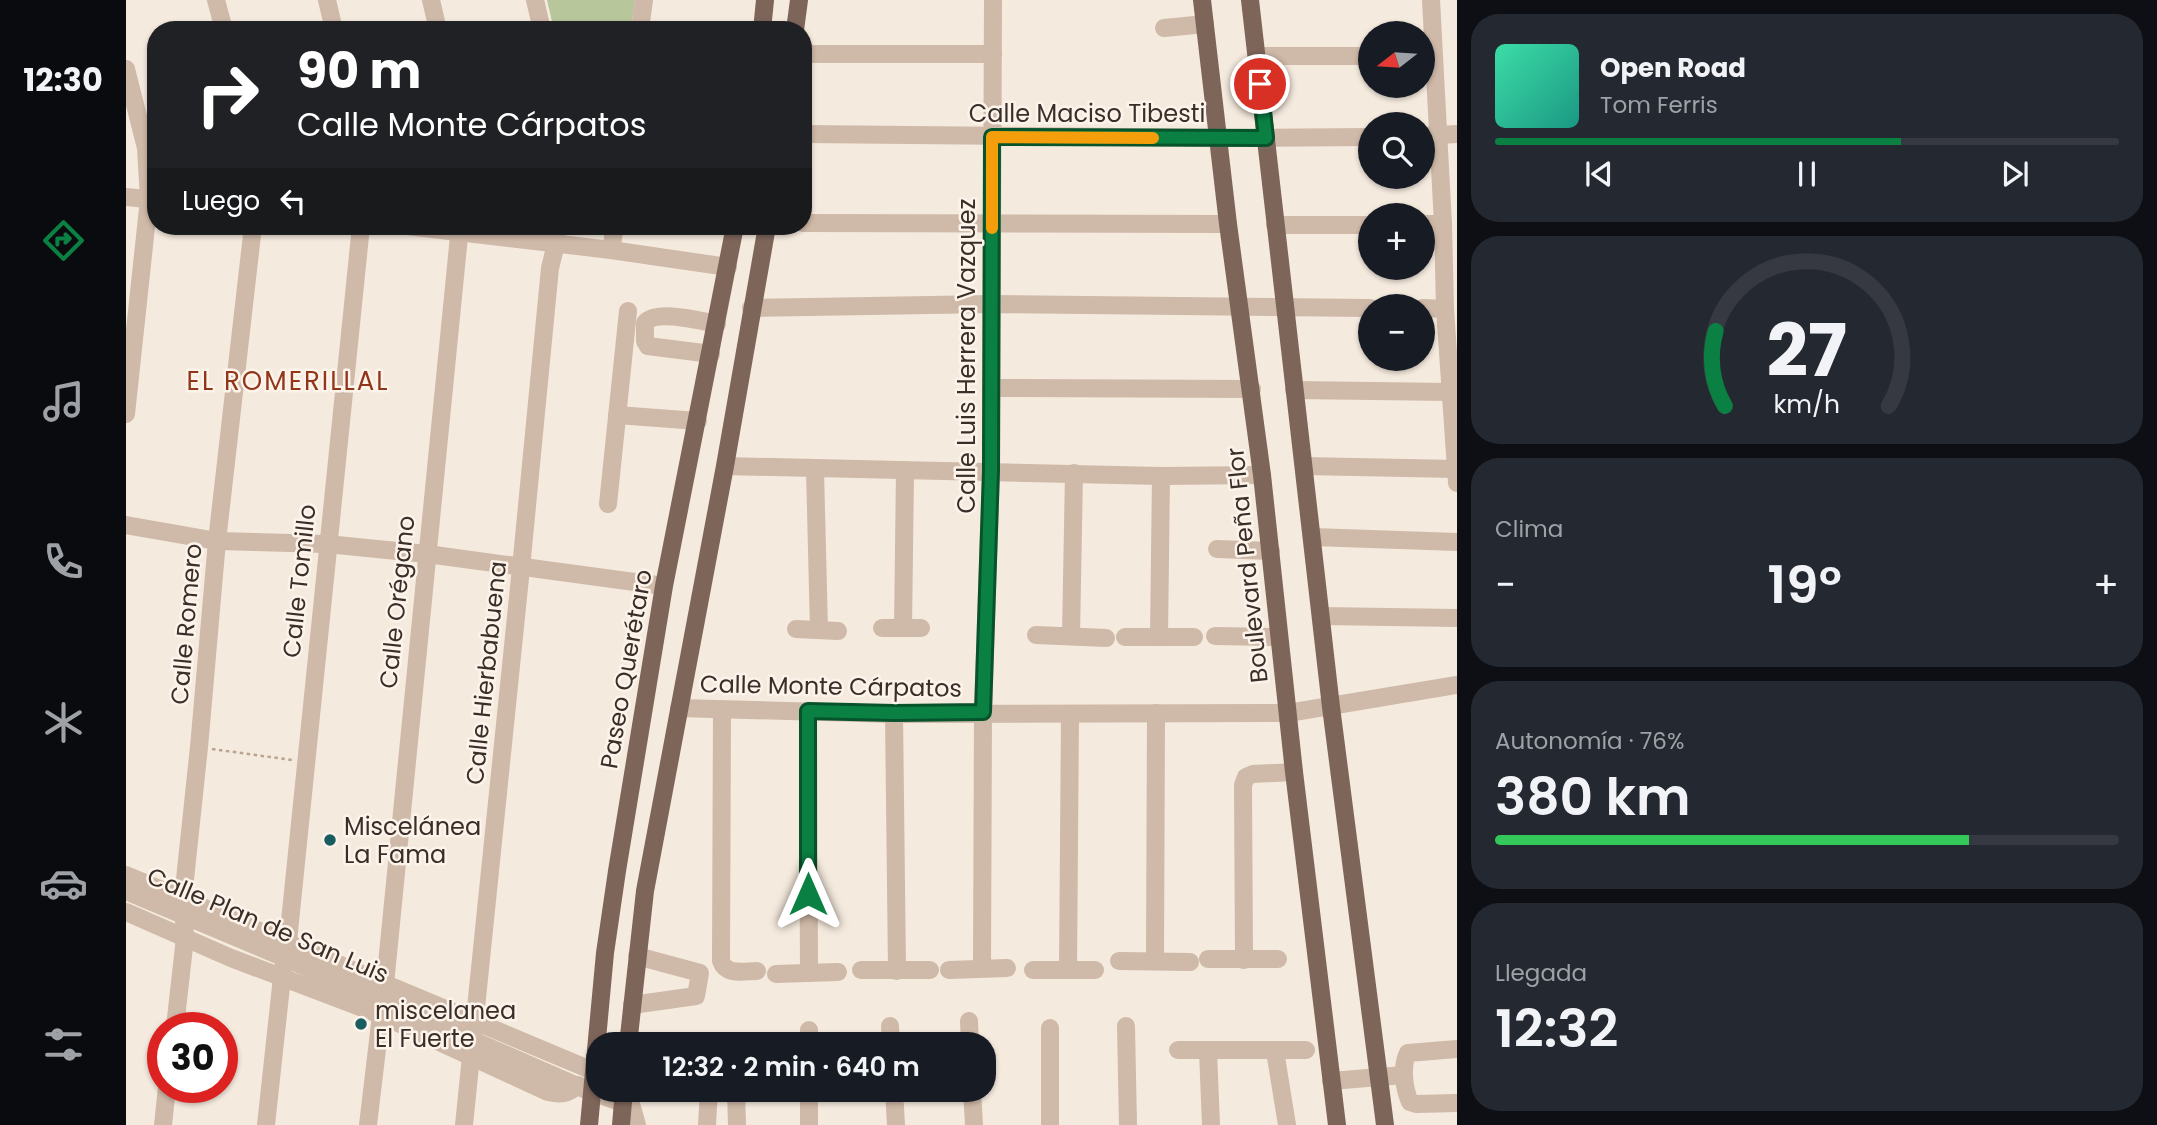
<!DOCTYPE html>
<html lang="es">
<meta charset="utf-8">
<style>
body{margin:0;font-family:Poppins,sans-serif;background:#242831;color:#f1f3f6;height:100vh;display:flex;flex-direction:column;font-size:26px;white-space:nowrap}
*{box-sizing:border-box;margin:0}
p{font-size:23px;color:#9ea1a6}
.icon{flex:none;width:38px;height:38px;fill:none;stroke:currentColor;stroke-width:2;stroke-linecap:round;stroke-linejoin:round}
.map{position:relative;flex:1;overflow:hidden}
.side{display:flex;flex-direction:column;gap:14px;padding:14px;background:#0d0f14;width:700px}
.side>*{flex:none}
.top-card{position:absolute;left:21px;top:21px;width:665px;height:214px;border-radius:28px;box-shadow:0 2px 5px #0004;background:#202124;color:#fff;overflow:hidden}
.needle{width:46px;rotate:253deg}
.fabs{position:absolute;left:1232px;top:21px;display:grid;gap:14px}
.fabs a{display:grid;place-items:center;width:77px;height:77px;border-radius:50%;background:#171b24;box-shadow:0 2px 5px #0004;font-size:35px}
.speed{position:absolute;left:21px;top:1012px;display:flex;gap:14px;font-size:35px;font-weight:700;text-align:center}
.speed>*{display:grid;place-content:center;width:91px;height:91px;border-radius:50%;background:#171b24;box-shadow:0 2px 5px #0004;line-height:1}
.speed .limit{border:10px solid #d22;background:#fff;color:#111}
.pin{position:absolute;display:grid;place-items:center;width:60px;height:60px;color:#fff;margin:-30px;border:4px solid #fff;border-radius:50%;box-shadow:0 2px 7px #0007}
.me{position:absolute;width:77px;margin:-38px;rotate:0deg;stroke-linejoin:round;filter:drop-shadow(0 0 5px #0008)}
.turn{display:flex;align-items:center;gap:24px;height:147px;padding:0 35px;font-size:32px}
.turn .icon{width:91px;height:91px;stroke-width:2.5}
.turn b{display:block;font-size:49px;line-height:60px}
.then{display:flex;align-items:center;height:66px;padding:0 35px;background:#0003;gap:14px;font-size:26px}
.big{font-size:52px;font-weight:600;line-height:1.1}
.side .card{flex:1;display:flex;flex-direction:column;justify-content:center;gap:10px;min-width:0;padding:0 24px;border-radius:28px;background:#242831}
.side .dial{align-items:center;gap:0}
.dial svg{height:182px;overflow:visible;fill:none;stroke:#363941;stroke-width:7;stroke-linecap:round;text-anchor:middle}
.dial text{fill:#f1f3f6;stroke:none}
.song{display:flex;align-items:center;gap:21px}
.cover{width:84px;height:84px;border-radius:10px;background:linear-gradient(135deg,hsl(160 70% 55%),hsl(170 70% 35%))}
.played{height:7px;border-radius:4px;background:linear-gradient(90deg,#0b8043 65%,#363941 65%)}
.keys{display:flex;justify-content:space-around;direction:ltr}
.heat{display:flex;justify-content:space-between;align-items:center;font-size:38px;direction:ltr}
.charge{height:10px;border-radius:5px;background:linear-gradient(90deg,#34c759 76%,#363941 0)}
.trip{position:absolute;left:460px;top:1032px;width:410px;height:70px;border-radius:28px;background:#171b24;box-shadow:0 2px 5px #0004;font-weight:600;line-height:70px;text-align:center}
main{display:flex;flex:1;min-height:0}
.dock{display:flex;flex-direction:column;width:126px;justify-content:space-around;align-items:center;background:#090b0e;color:#9ea1a6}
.dock .icon{width:49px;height:49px}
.dock .selected{color:#0b8043}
.dock b{font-size:32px;color:#f1f3f6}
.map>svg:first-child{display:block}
.green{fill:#b8c69c}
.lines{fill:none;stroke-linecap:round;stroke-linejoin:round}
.path{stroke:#bba392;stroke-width:2.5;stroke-dasharray:3.5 3.5;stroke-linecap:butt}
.minor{stroke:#cfb9a8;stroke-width:18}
.major{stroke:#7e6559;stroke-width:18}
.route-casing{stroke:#07532c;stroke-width:18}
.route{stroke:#0b8043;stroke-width:12}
.slow{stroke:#f59e0b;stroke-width:12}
.poi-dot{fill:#1a5d61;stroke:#fcf4eb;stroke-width:2.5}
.labels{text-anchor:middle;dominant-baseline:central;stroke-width:5;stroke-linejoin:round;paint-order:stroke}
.street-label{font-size:24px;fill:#3b2e29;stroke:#fcf4eb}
.poi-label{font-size:24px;fill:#3b2e29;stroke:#fcf4eb;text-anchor:start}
.neighbourhood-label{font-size:26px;letter-spacing:2px;fill:#92361a;stroke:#fcf4eb}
</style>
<main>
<nav class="dock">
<b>12:30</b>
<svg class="icon selected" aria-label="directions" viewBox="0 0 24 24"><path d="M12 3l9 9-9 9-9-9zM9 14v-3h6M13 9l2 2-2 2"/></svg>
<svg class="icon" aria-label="music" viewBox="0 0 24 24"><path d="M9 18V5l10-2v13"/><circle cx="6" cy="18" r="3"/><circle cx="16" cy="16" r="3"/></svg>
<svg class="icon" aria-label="phone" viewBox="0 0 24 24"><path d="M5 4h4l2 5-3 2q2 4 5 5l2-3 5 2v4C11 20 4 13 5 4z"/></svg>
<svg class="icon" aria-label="climate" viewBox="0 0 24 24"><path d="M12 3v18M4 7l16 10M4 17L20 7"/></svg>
<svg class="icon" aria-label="car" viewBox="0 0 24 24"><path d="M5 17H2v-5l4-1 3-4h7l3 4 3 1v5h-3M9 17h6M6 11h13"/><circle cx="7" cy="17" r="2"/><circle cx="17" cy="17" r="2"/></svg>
<svg class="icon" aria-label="filters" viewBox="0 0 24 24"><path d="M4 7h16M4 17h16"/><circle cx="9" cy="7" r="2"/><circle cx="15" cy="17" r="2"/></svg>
</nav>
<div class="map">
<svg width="1331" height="1125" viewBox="0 0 1331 1125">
<rect width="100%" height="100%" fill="#f5eade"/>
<polygon class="green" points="421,0 509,0 505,30 428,30"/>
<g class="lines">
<polyline class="path" points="86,749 166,760"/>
<g class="minor">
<polyline points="90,0 98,30"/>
<polyline points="201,0 208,30"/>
<polyline points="305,0 312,30"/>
<polyline points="409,0 416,30"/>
<polyline points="1305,0 1317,224 1319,309 1331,483"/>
<polyline points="1038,28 1079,24"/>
<polyline points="514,30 518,0"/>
<polyline points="677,54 867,54"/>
<polyline points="1131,56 1244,56"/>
<polyline points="0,69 20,148 23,199 0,414"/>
<polyline points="677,134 1093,138 1244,137"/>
<polyline points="1297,136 1331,134"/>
<polyline points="0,197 30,200"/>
<polyline points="677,223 1102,224"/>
<polyline points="1297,224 1317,224"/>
<polyline points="1149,225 1244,225"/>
<polyline points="281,226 485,250 602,267"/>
<polyline points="485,250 489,226"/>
<polyline points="625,308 865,304 1244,308"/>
<polyline points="1297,308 1319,309"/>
<path d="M 585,354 L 522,346 L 519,341 L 519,323 C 530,309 574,321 591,324"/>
<polyline points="865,388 1126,389"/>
<polyline points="1168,390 1325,392"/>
<polyline points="491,415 572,421"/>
<polyline points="599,466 1035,476 1136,475"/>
<polyline points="1178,466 1330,469"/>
<polyline points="689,470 693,630"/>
<polyline points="482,504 502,311"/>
<polyline points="0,525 91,541 201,544 301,554 538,586"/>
<polyline points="1187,537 1331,542"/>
<polyline points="1091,549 1145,551"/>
<polyline points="1195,616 1331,618"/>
<polyline points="756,628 795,628"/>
<polyline points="777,628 779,471"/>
<polyline points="670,629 712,631"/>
<polyline points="910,635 980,638"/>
<polyline points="945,636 948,473"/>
<polyline points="1089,636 1153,637"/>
<polyline points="999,637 1068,637"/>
<polyline points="1033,637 1035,476"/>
<polyline points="553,708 768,714 1162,713 1331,685"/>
<path d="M 596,710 L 595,961 C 600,976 618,971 631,971"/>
<polyline points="682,711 683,973"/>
<polyline points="768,714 771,971"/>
<polyline points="0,875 472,1073"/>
<polyline points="0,891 159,958 465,1092 497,1103"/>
<path d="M 0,912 L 105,958 L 255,1015 L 422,1092 C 435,1095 442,1094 452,1085"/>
<polyline points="162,941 235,226"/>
<polyline points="1082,959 1152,959"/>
<polyline points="1118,960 1117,785 1120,777 1127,774 1168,772"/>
<polyline points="993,961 1064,962"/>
<polyline points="1029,961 1030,713"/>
<polyline points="856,968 857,712 865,471 867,0"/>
<polyline points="735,970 804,970"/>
<polyline points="823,970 881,968"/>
<polyline points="907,970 969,970"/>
<polyline points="942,970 944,715"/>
<polyline points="650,974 712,972"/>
<polyline points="259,984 334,226"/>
<polyline points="506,1005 570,996 574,973 511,956"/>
<polyline points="843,1021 844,1045"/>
<polyline points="764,1026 765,1045"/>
<polyline points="1000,1026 1002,1125"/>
<polyline points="49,1027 59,938 57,898 73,747 91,541 127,226"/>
<polyline points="683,1030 683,1045"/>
<path d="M 1331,1049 L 1282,1053 C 1275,1066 1278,1089 1284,1102 L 1290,1104 L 1331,1103"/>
<polyline points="1052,1050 1180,1050"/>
<polyline points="1082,1051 1085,1125"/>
<polyline points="1149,1051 1161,1125"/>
<polyline points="1205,1081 1278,1075"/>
<polyline points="501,1090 511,1125"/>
<polyline points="610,1090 611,1125"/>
<polyline points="683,1090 683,1125"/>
<polyline points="768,1090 770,1125"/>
<polyline points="846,1090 848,1125"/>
<polyline points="37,1125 41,1087"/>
<polyline points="140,1125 157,968"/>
<polyline points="242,1125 256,1007"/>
<polyline points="338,1125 395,568 424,268 430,244 432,226"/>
<polyline points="581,1125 583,1090"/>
<polyline points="924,1125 924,1028"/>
</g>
<g class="major">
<polyline points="1076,0 1102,224 1136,475 1168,772 1211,1125"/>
<polyline points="1124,0 1205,707 1259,1125"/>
<polyline points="636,30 639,0"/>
<polyline points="669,30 673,0"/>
<polyline points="502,1045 519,891 599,466 641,226"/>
<polyline points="463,1125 479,953 491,871 538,586 609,226"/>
<polyline points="495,1125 498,1090"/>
</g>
</g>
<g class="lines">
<g class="route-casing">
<polyline id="route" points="682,894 682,711 768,713 857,712 865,471 866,137 1140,138 1134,84"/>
</g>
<use href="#route" class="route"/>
<polyline class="slow" points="866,228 866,137 1027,138"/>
</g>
<g class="poi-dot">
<circle cx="204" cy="840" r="7"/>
<circle cx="235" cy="1024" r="7"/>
</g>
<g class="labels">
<g class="street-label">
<text x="961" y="113">Calle Maciso Tibesti</text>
<text transform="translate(840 356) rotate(-90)">Calle Luis Herrera Vazquez</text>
<text transform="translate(1121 565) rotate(-96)">Boulevard Peña Flor</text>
<text transform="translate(173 581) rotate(-84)">Calle Tomillo</text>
<text transform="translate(271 602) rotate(-84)">Calle Orégano</text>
<text transform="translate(60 624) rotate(-85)">Calle Romero</text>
<text transform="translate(500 669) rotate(-80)">Paseo Querétaro</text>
<text transform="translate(360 673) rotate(-84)">Calle Hierbabuena</text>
<text transform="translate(705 686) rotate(1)">Calle Monte Cárpatos</text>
<text transform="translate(142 925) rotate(23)">Calle Plan de San Luis</text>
</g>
<g class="poi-label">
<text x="218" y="826">Miscelánea<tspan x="218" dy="28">La Fama</tspan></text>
<text x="249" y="1010">miscelanea<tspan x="249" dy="28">El Fuerte</tspan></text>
</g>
<g class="neighbourhood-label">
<text x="162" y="381">EL ROMERILLAL</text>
</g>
</g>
</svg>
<div class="fabs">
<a><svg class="needle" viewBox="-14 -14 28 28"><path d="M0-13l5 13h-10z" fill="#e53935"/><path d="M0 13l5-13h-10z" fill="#9ea1a6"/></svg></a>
<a><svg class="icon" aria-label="search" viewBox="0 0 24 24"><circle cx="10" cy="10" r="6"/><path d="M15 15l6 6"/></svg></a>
<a>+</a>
<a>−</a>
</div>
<div class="speed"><div class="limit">30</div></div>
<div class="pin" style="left:1134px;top:84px;background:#d93025"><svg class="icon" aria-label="arrive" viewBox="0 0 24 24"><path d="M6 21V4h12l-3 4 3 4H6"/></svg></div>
<svg class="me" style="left:682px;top:894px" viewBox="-20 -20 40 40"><path d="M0-17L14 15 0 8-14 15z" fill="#0b8043" stroke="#fff" stroke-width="4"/></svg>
<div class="trip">12:32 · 2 min · 640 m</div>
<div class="top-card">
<div class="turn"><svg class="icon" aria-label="right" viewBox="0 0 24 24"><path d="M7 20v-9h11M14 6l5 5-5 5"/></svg><div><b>90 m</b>Calle Monte Cárpatos</div></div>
<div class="then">Luego<svg class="icon" aria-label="left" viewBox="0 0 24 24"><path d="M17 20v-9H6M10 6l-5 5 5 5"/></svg></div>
</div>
</div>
<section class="side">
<div class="card">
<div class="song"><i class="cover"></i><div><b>Open Road</b><p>Tom Ferris</p></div></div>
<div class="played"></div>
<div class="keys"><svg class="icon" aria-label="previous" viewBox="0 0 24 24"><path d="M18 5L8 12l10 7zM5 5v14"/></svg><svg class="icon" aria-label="pause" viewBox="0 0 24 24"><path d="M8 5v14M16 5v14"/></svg><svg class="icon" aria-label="next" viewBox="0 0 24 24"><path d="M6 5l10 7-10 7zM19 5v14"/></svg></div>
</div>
<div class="card dial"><svg viewBox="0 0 100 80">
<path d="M14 69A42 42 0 1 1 86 69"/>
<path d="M14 69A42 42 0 0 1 10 36" stroke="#0b8043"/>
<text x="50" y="56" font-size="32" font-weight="700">27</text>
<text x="50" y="72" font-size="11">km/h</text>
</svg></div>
<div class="card"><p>Clima</p>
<div class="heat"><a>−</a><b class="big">19°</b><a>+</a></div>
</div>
<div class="card"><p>Autonomía · 76%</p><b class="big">380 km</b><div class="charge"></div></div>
<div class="card"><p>Llegada</p><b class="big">12:32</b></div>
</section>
</main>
